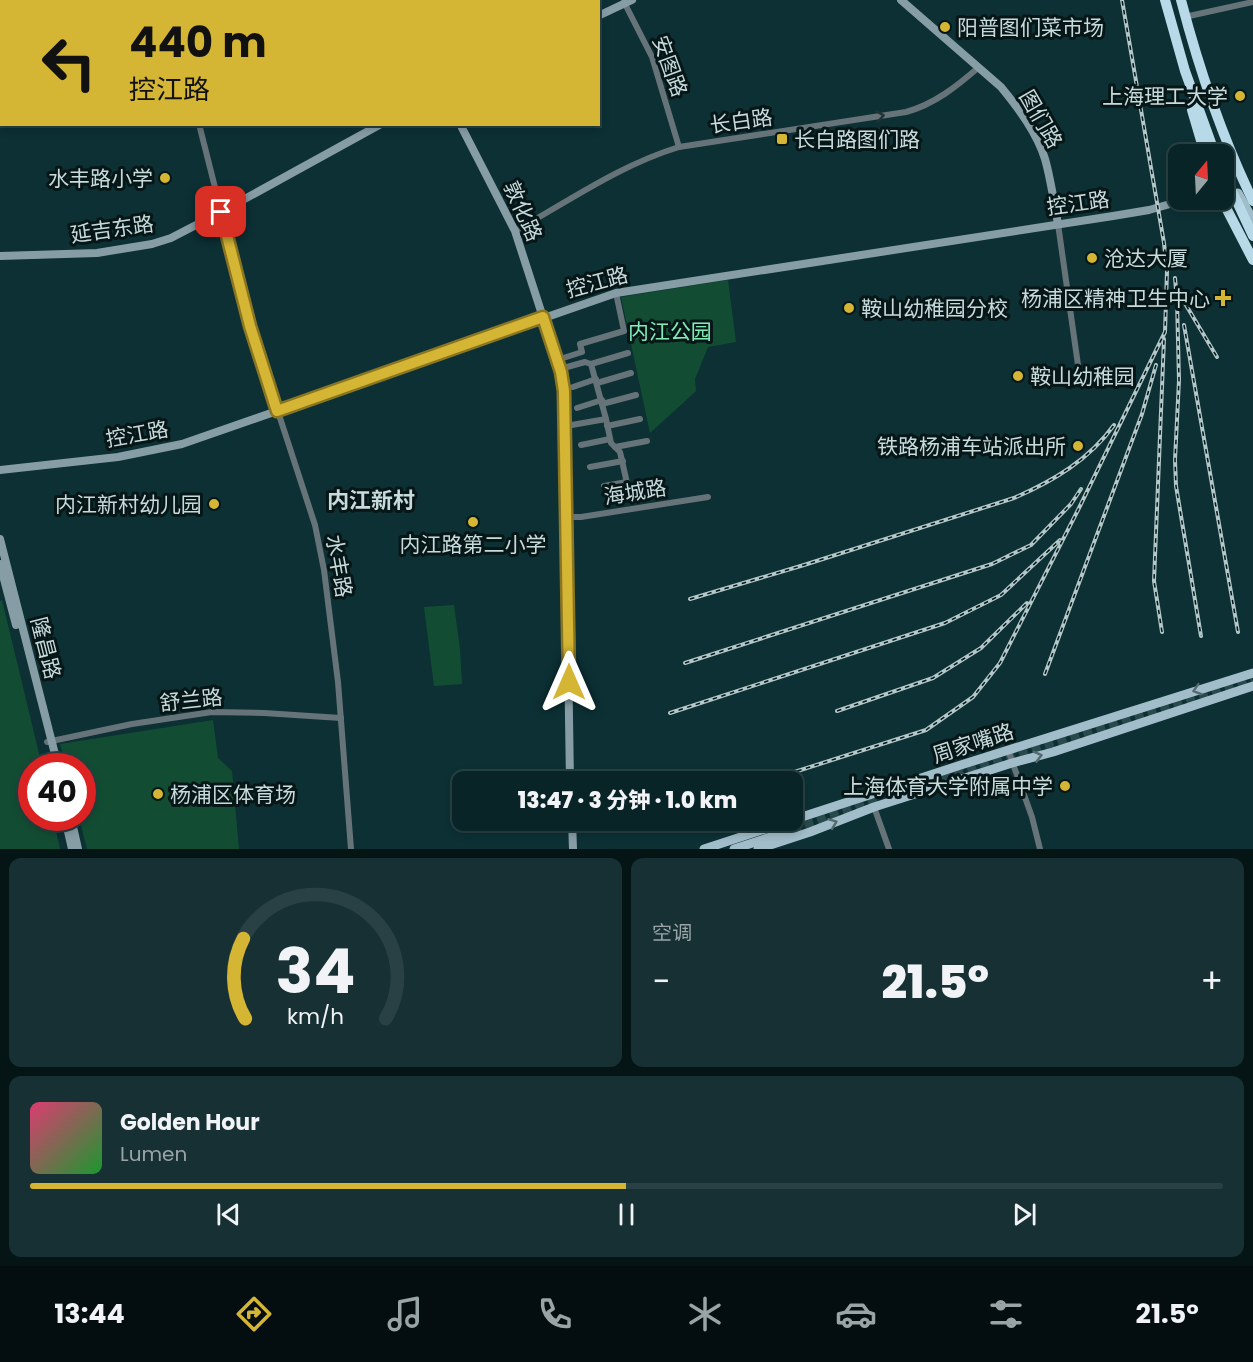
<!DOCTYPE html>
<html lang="zh">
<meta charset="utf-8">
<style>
body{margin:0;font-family:Poppins,"Noto Sans SC",sans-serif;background:#173033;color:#f1f3f6;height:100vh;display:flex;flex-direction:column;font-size:22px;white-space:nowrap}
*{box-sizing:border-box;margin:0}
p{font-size:20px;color:#99a4a7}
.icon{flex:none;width:33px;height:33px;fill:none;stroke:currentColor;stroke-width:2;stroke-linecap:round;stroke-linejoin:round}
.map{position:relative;height:849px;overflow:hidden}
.panel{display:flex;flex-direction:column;gap:9px;padding:9px;background:#051415;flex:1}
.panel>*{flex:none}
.top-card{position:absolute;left:0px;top:0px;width:600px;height:126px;box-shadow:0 3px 9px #0003,0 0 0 2px #294144;background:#d5b534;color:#111;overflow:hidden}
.needle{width:39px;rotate:18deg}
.buttons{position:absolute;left:1168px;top:144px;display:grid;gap:12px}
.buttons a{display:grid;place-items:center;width:66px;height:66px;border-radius:12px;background:#092427;box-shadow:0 3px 9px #0003,0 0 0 2px #294144;font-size:30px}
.speed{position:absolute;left:18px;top:753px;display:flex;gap:12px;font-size:30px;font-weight:700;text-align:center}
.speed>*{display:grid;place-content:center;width:78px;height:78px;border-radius:50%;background:#092427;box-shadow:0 3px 9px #0003,0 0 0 2px #294144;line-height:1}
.speed .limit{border:9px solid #d22;background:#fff;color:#111}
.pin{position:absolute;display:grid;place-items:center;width:51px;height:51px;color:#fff;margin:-26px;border-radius:12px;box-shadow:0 3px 9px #0006}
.me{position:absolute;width:66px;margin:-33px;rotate:0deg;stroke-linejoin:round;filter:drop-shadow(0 0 4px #0008)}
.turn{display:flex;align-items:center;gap:21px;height:126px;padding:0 30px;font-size:27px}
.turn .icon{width:78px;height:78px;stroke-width:2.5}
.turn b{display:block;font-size:42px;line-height:51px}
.big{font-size:45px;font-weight:800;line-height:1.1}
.panel .card{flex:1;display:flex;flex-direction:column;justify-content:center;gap:9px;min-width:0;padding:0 21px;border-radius:12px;background:#173033}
.panel .dial{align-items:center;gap:0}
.dial svg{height:156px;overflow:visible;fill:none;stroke:#294144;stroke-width:7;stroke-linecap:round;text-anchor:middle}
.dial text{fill:#f1f3f6;stroke:none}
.song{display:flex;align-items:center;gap:18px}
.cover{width:72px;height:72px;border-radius:9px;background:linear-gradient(135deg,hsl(340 70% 55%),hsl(130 70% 35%))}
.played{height:6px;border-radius:3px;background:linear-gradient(90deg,#d5b534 50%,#294144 50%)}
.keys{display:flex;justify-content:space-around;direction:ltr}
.heat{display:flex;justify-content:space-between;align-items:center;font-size:33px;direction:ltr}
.panel .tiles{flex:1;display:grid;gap:9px;grid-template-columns:1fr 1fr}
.card:last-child{grid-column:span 2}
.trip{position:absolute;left:452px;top:771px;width:351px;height:60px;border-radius:12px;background:#092427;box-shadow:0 3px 9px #0003,0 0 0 2px #294144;font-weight:800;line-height:60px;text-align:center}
.tab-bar{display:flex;height:96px;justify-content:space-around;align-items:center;background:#040e10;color:#99a4a7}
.tab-bar .icon{width:42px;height:42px}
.tab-bar .current{color:#d5b534}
.tab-bar b{font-size:27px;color:#f1f3f6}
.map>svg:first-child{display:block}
.green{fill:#124d33}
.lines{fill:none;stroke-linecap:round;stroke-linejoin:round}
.primary-tunnel{stroke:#284a4d;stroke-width:9;stroke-dasharray:9 4.5;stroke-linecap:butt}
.street{stroke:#667479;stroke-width:6}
.secondary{stroke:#879da6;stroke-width:8}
.primary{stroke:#a1bdc9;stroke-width:9}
.highway{stroke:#b8dae8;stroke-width:10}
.rail-casing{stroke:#b2c7c9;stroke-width:4}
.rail{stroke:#071617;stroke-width:1.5;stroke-dasharray:4.5;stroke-linecap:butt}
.oneway{stroke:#243234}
.oneway2{stroke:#546a70}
.route-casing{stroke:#8a7622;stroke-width:15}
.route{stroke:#d5b534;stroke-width:10}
.poi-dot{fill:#d5b534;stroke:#071617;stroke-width:2}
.labels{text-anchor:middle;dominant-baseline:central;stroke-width:6;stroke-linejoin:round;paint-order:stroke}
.poi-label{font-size:21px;fill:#c7dadc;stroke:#071617;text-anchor:start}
.street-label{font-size:21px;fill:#c7dadc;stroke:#071617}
.park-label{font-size:21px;fill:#82ecb6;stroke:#071617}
.neighbourhood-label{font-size:22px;font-weight:bold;fill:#c7dadc;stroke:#071617}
</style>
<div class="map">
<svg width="1253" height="849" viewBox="0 0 1253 849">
<rect width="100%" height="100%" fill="#0c3034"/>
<g class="green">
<polygon points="0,0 78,0 79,1 2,2 0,41"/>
<polygon points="728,280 736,342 708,347 695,379 696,391 650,433 621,297"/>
<polygon points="2,600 42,766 32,766 32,818 53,818 60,849 0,849 0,601"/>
<polygon points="454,605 460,649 462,684 434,686 424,607"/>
<polygon points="213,720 218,758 232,771 239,849 87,849 79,818 82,818 82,766 66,766 60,744"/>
</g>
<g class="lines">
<g class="primary-tunnel">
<polyline points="891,797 1253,681"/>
<polyline points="792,830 878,801"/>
</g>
<g class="street">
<polyline points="168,0 169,2"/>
<polyline points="624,2 652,57 679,147"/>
<polyline points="1189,16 1253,2"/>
<polyline points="0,39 2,39"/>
<polyline points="199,124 250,326 315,525 324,570 338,682 351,849"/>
<polyline points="1058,224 1079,372"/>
<path d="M 515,231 C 569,201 620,165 679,147 L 906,112 C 935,104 957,86 979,67"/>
<polyline points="557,360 582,352 580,344 624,331 616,293"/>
<polyline points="591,364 628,353"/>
<polyline points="597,383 631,373"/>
<polyline points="573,387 596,379"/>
<polyline points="602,404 636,395"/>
<polyline points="577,408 602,400"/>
<polyline points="606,419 611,443 620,452 629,492"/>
<polyline points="566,426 606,419 591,364 585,362 567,367"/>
<polyline points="607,426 640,419"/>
<polyline points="581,445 610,439"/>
<polyline points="615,447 647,441"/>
<polyline points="590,467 623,461"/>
<polyline points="604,486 627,482"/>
<polyline points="567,517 581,517 708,497"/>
<polyline points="47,742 132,724 212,712 264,713 341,718"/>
<polyline points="1008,750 1032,817 1040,849"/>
<polyline points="874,807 889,849"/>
</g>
<g class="secondary">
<polyline points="394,0 394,2"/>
<path d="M 901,0 L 1001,87 C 1019,109 1037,133 1045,159 C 1051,180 1054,203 1058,224"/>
<polyline points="598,16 632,0"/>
<polyline points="460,124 515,231 561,373 564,391 570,782"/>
<polyline points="0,256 97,253 152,244 171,238 221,212 381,124"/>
<polyline points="0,470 118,457 182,444 616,293 1113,216 1149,210 1184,200"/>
<polyline points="0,539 58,766"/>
<polyline points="0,564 16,625"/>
<polyline points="71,818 78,849"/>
<polyline points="572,820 573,849"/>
<polyline points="67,827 72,849"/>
</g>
<g class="primary">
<polyline points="1224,164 1231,181"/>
<polyline points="1238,193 1253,220"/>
<polyline points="704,849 964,764 1253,673"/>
<polyline points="734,849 792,830"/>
<polyline points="758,849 810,832 874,807 1012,763 1053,752 1253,686"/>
</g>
<g class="highway">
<polyline points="1165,0 1185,71 1215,154"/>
<path d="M 1181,0 C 1199,69 1222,137 1253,201"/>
<polyline points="1192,110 1205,154"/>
<polyline points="1224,174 1253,236"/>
<polyline points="1222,200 1253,260"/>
</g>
<g class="rail-casing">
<g id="rail">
<polyline points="1175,278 1177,301 1179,380 1175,460 1176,486 1201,636"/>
<polyline points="1177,290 1217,357"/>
<polyline points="1184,325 1238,632"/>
<path d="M 690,599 L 804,565 L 1014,498 C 1053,481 1089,460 1114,425"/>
<polyline points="1162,632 1154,581 1164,339"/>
<polyline points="685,663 992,564 1031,545 1071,504 1081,489"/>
<polyline points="1045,674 1142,414 1156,365"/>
<polyline points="837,711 933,678 981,648 1027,603"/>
<polyline points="670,713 945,623 1001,595 1060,540"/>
<polyline points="763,782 926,730 973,697 1000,663 1079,508 1165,332 1167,271 1164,243 1122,0"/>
</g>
</g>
<use href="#rail" class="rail"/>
</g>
<defs><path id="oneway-chevron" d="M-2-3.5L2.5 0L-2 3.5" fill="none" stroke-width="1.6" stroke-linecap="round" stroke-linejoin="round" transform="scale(1.5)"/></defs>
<use class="oneway" href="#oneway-chevron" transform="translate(880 116) rotate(-9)"/>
<g class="oneway2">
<use href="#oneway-chevron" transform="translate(1197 690) rotate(163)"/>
<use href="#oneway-chevron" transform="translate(1038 756) rotate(-15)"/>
<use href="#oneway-chevron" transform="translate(833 823) rotate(-21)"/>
</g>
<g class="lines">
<g class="route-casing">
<polyline id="route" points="221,212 250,326 277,411 543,317 561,372 564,391 569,682"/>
</g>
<use href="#route" class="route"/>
</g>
<g class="poi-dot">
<circle cx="945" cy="27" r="6"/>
<circle cx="1240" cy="96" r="6"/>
<rect x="776" y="133" width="12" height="12" rx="3"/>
<circle cx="165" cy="178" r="6"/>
<circle cx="1092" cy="258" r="6"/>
<path d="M1220 289h6v6h6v6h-6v6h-6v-6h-6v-6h6z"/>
<circle cx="849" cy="308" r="6"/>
<circle cx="1018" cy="376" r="6"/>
<circle cx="1078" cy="446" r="6"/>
<circle cx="214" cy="504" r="6"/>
<circle cx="473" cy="522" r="6"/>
<circle cx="1065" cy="786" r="6"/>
<circle cx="158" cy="794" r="6"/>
</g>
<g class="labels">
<g class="poi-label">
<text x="957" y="27">阳普图们菜市场</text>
<text x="1228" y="96" text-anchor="end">上海理工大学</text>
<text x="794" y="139">长白路图们路</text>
<text x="153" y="178" text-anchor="end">水丰路小学</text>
<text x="1104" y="258">沧达大厦</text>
<text x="1210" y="298" text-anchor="end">杨浦区精神卫生中心</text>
<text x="861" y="308">鞍山幼稚园分校</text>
<text x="1030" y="376">鞍山幼稚园</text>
<text x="1066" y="446" text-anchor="end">铁路杨浦车站派出所</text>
<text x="202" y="504" text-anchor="end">内江新村幼儿园</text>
<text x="473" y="544" text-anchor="middle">内江路第二小学</text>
<text x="1053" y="786" text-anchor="end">上海体育大学附属中学</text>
<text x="170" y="794">杨浦区体育场</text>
</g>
<g class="street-label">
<text transform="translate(670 66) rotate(70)">安图路</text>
<text transform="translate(1041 119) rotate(60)">图们路</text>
<text transform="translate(741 121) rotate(-8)">长白路</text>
<text transform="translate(1078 203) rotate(-8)">控江路</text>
<text transform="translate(523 211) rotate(66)">敦化路</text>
<text transform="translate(112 229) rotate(-8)">延吉东路</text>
<text transform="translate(597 282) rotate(-15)">控江路</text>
<text transform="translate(137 434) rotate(-10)">控江路</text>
<text transform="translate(635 492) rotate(-9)">海城路</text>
<text transform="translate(339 566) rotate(80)">水丰路</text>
<text transform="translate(46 648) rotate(76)">隆昌路</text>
<text transform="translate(191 700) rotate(-6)">舒兰路</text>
<text transform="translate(973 743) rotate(-18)">周家嘴路</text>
</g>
<g class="park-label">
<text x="670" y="331">内江公园</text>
</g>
<g class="neighbourhood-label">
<text x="371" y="500">内江新村</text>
</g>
</g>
</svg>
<div class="buttons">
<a><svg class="needle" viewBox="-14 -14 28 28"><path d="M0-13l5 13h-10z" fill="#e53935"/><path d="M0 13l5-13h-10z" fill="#99a4a7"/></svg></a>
</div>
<div class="speed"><div class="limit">40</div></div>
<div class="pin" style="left:221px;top:212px;background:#d93025"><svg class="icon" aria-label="arrive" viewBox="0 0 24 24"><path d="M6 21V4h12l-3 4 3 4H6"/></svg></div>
<svg class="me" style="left:569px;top:682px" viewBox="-20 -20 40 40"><path d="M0-17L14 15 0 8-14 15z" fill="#d5b534" stroke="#fff" stroke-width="4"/></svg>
<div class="trip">13:47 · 3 分钟 · 1.0 km</div>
<div class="top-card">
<div class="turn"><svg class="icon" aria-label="left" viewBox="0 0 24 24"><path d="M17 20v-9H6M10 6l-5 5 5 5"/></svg><div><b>440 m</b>控江路</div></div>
</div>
</div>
<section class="panel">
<div class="tiles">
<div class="card dial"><svg viewBox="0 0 100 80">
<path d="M14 69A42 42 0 1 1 86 69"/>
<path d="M14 69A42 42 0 0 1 13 28" stroke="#d5b534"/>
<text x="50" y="56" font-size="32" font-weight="700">34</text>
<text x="50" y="72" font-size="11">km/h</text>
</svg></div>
<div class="card"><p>空调</p>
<div class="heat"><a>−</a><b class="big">21.5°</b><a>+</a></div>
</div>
<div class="card">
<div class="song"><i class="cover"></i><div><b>Golden Hour</b><p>Lumen</p></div></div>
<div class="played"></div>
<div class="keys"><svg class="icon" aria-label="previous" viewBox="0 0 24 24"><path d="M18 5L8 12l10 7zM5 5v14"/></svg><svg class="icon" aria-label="pause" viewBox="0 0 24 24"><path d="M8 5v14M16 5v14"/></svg><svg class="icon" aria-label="next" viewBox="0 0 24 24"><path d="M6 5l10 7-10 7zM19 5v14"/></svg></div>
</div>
</div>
</section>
<nav class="tab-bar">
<b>13:44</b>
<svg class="icon current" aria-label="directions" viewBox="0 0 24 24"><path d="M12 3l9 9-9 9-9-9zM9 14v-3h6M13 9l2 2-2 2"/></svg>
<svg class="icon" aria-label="music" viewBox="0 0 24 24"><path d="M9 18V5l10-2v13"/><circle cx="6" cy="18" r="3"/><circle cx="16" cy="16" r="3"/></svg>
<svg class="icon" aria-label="phone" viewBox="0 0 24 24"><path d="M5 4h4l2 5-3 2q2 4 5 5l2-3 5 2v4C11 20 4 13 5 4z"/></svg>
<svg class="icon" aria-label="climate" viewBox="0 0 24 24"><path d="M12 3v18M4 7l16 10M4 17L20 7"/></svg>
<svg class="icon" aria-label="car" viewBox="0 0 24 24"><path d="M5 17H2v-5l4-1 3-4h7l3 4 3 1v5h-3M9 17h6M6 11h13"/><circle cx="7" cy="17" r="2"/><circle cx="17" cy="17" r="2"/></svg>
<svg class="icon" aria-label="filters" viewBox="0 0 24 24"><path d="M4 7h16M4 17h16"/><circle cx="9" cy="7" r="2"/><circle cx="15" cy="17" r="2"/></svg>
<b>21.5°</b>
</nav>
